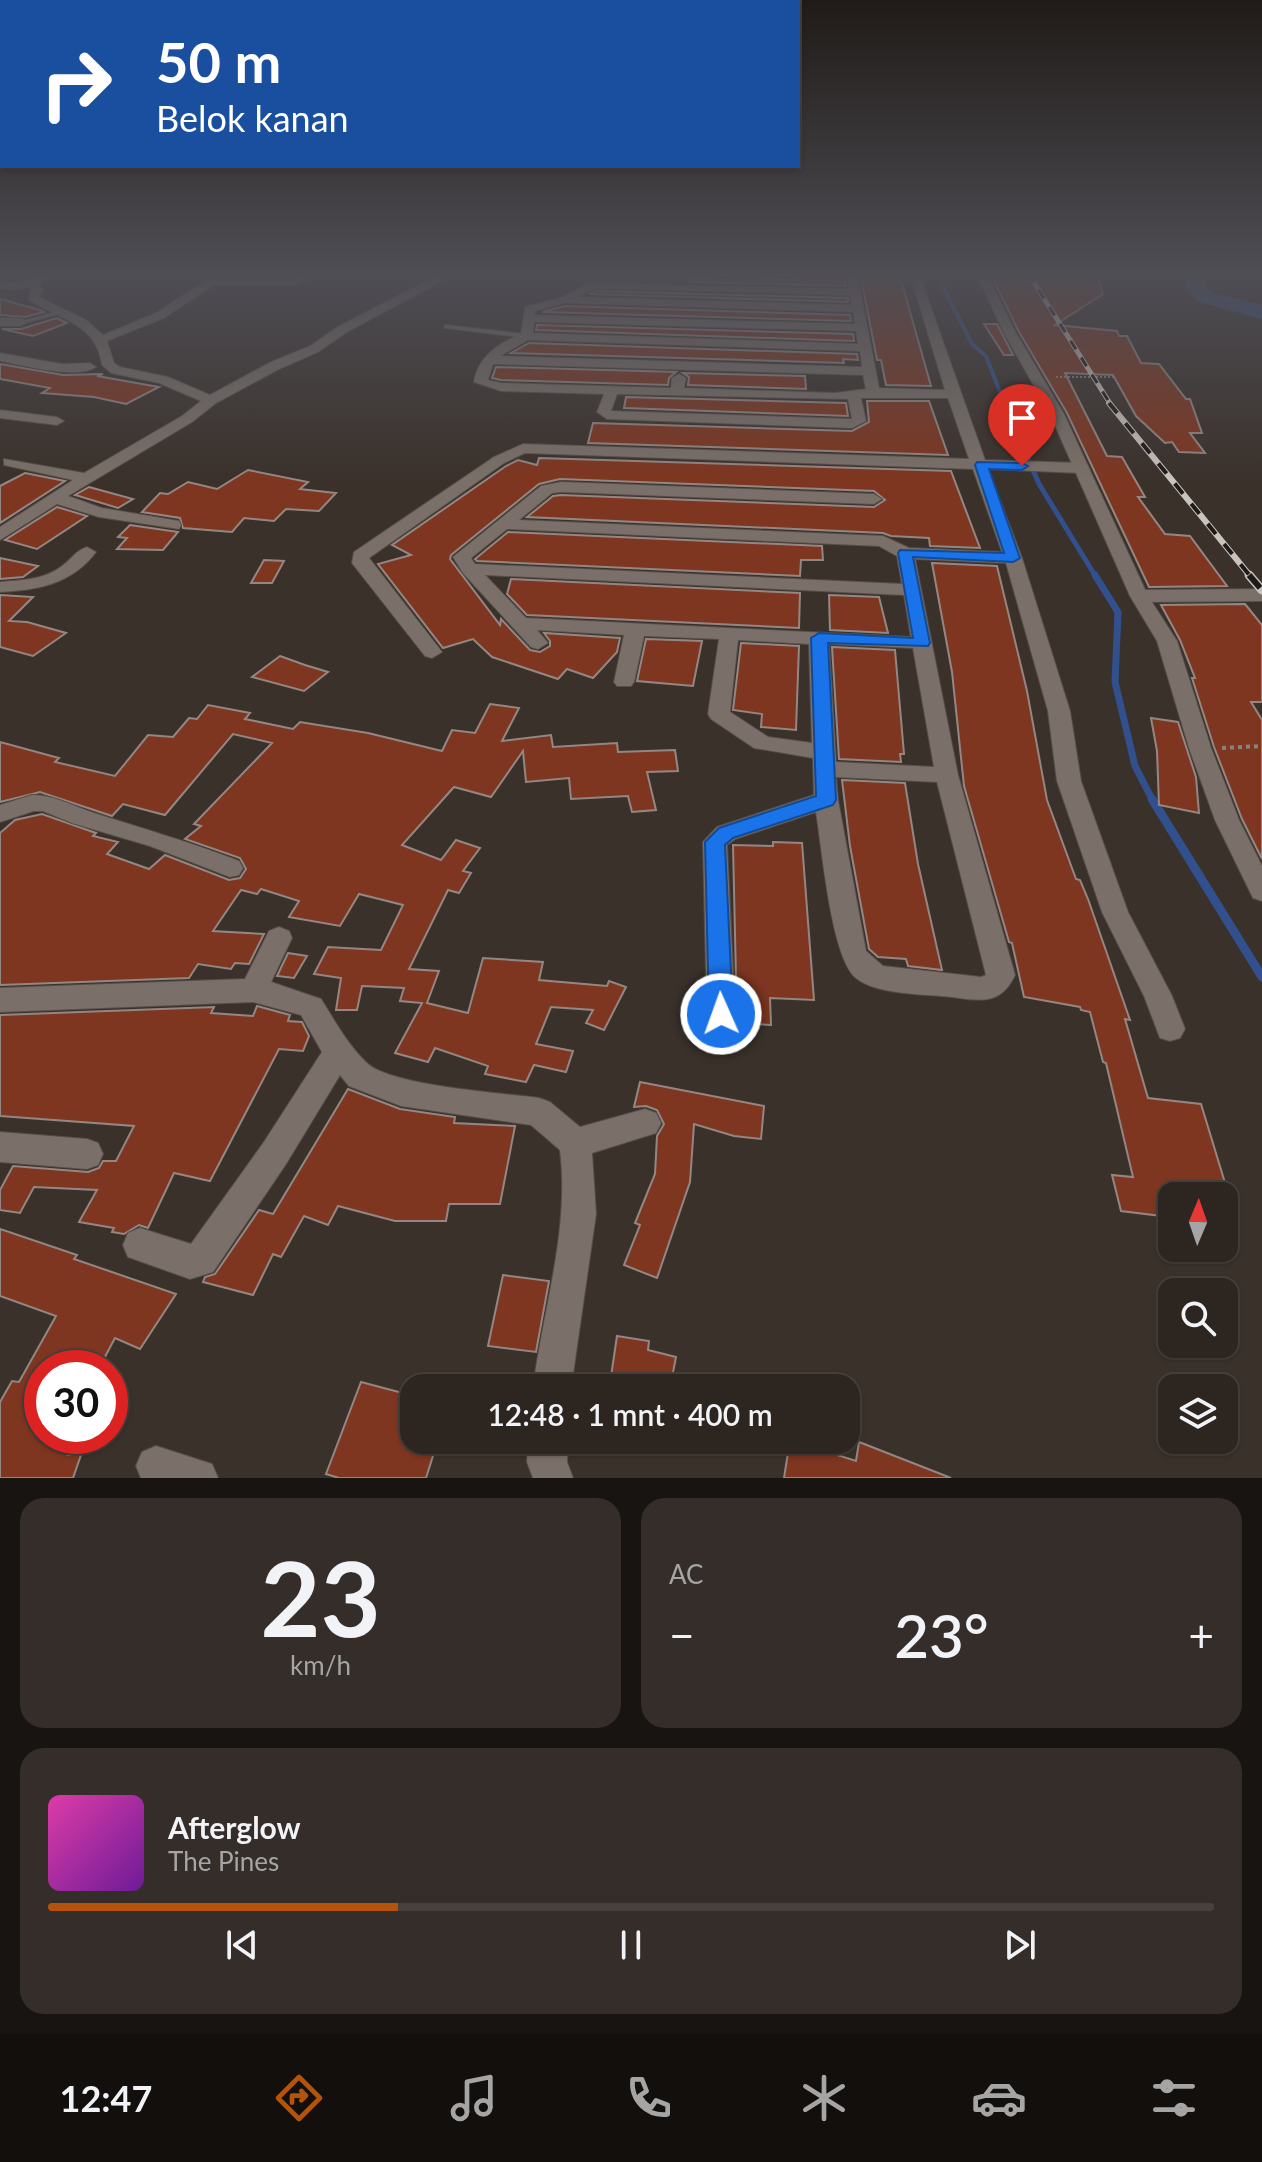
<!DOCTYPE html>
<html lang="id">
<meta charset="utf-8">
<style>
body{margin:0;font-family:Lato,sans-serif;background:#342d29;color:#f1f3f6;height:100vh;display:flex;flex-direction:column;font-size:30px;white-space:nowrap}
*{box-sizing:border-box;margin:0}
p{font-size:26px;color:#a6a5a5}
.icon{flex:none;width:44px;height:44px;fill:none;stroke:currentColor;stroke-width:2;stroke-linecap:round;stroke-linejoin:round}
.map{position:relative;height:1478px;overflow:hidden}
.panel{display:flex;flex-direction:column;gap:20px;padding:20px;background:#181412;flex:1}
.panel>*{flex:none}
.hud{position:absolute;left:0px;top:0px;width:800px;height:168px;box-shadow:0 2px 6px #0004,0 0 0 2px #48423e;background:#1a4fa0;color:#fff;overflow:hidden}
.needle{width:52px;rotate:2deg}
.fabs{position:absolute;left:1158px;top:1182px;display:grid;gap:16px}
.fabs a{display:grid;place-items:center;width:80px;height:80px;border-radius:16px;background:#2c2520;box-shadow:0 2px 6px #0004,0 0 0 2px #48423e;font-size:40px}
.speed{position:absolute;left:24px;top:1350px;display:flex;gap:16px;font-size:40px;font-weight:700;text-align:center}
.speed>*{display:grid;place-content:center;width:104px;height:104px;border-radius:50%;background:#2c2520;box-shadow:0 2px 6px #0004,0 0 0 2px #48423e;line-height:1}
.speed .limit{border:12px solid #d22;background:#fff;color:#111}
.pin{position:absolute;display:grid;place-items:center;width:68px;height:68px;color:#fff;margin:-82px -34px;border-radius:50% 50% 50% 0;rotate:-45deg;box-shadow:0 0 8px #0007}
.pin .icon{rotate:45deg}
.me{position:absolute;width:88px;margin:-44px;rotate:358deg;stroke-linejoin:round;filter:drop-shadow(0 0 6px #0008)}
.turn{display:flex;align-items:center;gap:28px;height:168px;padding:0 24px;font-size:36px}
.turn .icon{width:104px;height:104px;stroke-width:2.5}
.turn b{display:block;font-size:56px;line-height:68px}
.big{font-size:60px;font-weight:600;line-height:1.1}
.panel .tile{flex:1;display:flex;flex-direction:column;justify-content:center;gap:12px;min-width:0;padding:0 28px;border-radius:24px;background:#342d29}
.panel .dial{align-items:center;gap:0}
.dial b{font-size:104px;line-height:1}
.song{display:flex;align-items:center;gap:24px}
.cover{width:96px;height:96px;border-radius:12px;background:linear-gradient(135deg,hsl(320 70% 55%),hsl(280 70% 35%))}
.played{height:8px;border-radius:4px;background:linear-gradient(90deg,#b45309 30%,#48423e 30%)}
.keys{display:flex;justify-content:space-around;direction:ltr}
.heat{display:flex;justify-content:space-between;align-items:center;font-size:44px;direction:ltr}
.panel .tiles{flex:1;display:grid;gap:20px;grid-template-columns:1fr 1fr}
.tile:last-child{grid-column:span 2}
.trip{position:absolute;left:400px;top:1374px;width:460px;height:80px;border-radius:24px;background:#2c2520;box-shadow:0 2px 6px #0004,0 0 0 2px #48423e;font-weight:600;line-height:80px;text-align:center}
.menu{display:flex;height:128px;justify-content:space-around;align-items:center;background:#120f0d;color:#a6a5a5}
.menu .icon{width:56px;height:56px}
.menu .on{color:#b45309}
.menu b{font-size:36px;color:#f1f3f6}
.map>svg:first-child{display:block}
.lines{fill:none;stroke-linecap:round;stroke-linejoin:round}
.stream-far3{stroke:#32508d;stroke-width:4}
.stream-far2{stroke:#32508d;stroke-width:5}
.stream-far1{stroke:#32508d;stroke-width:7}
.stream{stroke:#32508d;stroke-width:9}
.river{fill:#32508d;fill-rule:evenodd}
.building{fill:#7e3620;stroke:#948783;stroke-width:2}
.service-casing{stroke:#564e49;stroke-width:2}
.minor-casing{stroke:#564e49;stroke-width:2}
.secondary-casing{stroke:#564e49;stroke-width:2}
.path-far1{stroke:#8a827d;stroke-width:2;stroke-dasharray:2 2;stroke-linecap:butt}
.path{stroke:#8a827d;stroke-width:4;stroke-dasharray:4 4;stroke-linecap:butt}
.service{fill:#7a7069;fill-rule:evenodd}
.minor{fill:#7a7069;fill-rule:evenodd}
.secondary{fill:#7a7069;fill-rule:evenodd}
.rail-far2-casing{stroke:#c9c3be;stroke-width:5}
.rail-far1-casing{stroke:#c9c3be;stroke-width:6}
.rail-casing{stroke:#c9c3be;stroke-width:9}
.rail-far2{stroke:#1e1a17;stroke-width:3;stroke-dasharray:10;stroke-linecap:butt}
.rail-far1{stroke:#1e1a17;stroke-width:4;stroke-dasharray:13;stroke-linecap:butt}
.rail{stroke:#1e1a17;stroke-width:6;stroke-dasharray:17;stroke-linecap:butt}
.route{fill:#1a73e8;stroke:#114b97;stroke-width:2}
</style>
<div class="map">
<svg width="1262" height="1478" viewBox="0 0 1262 1478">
<rect width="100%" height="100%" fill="#3a312b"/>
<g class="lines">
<polyline class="stream-far3" points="942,273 943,287 972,344 986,356 1005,405"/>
<polyline class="stream-far2" points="1004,403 1039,484 1096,577"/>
<polyline class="stream-far1" points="1095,575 1118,612 1115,682 1135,766 1153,801"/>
<polyline class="stream" points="1152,799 1262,977"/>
<polygon class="river" points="1185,273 1205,273 1206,287 1213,293 1262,305 1262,319 1199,302 1186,289"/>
</g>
<g class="building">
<polygon points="804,273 844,273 846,286 690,282 691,279 731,280 731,276 793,280 805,277"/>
<polygon points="860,273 899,273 931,386 886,385 881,360 877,360"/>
<polygon points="990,273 1097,273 1103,294 1055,325 1117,331 1119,336 1127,336 1141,363 1159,364 1186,399 1190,399 1202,433 1190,433 1205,453 1179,452 1172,442 1165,443 1136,416 1113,375 1065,373 1107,456 1122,457 1145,497 1138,497 1165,534 1190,536 1227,586 1149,587 1067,413 1019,332"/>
<polygon points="596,291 848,298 848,302 589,294"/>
<polygon points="0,299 40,310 44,312 25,317 0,315"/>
<polygon points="565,306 850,315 851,321 542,312"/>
<polygon points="57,318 67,323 33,336 2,329 21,329"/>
<polygon points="984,324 997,324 1013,355 1004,355"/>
<polygon points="537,325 853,334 854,341 536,330"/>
<polygon points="529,343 857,354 858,360 843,359 844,363 511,353"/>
<polygon points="0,364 63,375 103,374 97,376 159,387 126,404 94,397 42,393 50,388 0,379"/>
<polygon points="496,367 676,372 669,378 668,385 501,380 492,378"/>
<polygon points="683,373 805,376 806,389 688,385 689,377"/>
<polygon points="626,397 846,403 848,416 624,408"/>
<polygon points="867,401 929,401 948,455 588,443 593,423 852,431 869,422"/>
<polygon points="539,458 951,471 980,548 930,546 929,538 891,536 883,533 527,517 553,496 561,495 874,507 885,500 874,491 560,479 539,484 451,555 450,559 500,625 501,619 530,650 540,652 550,646 550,641 544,633 620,638 617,652 593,678 567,669 558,679 492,657 473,639 443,648 378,564 411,555 392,545 506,466 518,460 537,465"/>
<polygon points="248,470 308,482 300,489 336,493 319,511 286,509 274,521 244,518 232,532 183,528 180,518 142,512 160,493 168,494 188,482 217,489"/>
<polygon points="25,473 65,481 0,523 0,486"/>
<polygon points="89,487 133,499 118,508 75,495"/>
<polygon points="57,507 87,516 37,549 5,540"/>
<polygon points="130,525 178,532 163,550 117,549 127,538 118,537"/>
<polygon points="508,532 822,546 823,560 801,560 800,576 477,561 475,559"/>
<polygon points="0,558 38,566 23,577 0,579"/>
<polygon points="264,560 284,561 272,583 251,583"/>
<polygon points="932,563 997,566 1027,691 1047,800 1076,879 1080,880 1088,899 1130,1020 1125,1019 1148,1098 1201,1104 1229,1196 1172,1196 1172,1201 1165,1200 1170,1217 1121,1211 1112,1175 1133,1177 1106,1063 1103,1062 1090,1012 1081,1010 1080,1007 1024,997 1012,943 1009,942 964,786 952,672"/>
<polygon points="511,579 800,593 799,628 527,615 507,594"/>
<polygon points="0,595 33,597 9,621 27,622 66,633 33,656 0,647"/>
<polygon points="829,595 879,597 888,633 830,630"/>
<polygon points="1245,604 1262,625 1262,702 1251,702 1262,720 1262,859 1242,819 1214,747 1192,678 1195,678 1180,640 1161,605"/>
<polygon points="646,639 702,641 693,686 637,681"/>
<polygon points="741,643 799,646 796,730 761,727 762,714 733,710"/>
<polygon points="832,647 895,650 904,754 900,754 901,762 839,759"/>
<polygon points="280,656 305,665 328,672 304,691 252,677"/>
<polygon points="490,704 519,708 502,741 551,735 553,747 617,743 618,752 675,750 678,771 647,772 656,810 632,812 628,796 571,799 569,778 526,782 523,751 491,797 454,787 402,845 441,860 456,840 480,848 463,871 471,873 459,893 448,890 409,969 439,971 427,1003 468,1013 483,958 543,962 539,980 607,986 609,981 626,987 604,1030 586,1023 593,1010 551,1007 536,1044 573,1051 566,1072 534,1065 526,1082 485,1074 488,1066 435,1048 428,1062 395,1053 422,1003 400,1001 404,988 362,986 357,1010 336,1010 341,978 314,974 328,947 381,950 403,905 359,894 340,926 289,917 299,901 261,889 257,894 241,890 213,931 264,934 249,964 235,963 231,969 198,964 189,978 0,985 0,833 15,820 42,814 96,833 93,836 118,842 107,854 149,869 165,855 229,880 240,878 246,869 240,858 185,839 201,826 194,824 272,743 233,734 165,815 123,804 112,816 40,792 0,802 0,742 59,758 55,762 115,776 148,735 173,737 189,718 197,719 208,705 250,713 245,719 293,729 300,722 368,733 442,751 452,730 475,733"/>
<polygon points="1151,718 1178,722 1196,777 1199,813 1159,805 1157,751"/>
<polygon points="842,780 905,783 918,864 942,970 908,966 906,959 878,957 869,949 850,846"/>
<polygon points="773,842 802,843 814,1000 770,998 771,1025 737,1023 733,845 773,846"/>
<polygon points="288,953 307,956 294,978 277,976"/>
<polygon points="257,1006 290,1015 288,1021 302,1022 309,1036 303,1051 279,1049 210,1181 174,1173 148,1228 139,1225 124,1234 112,1232 114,1228 79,1222 97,1190 34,1187 20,1213 0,1210 0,1190 13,1166 88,1172 99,1168 103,1161 116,1161 134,1126 0,1116 0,1015 214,1007 211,1013 253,1016"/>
<polygon points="640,1082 764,1106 761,1139 734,1136 694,1124 690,1182 657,1278 624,1265 640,1225 635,1223 655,1174 657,1136 664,1124 657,1110 646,1106 634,1107"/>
<polygon points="348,1089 400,1109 455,1117 454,1123 515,1126 500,1204 449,1204 446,1221 395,1221 338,1206 328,1225 304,1216 281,1257 273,1254 253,1295 203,1282 205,1277 215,1274 259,1210 273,1214"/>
<polygon points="0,1229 77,1255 74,1259 176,1294 140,1349 115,1338 99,1368 42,1368 42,1436 77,1436 68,1455 81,1455 73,1478 0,1478 0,1402 12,1381 19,1382 56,1316 0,1296"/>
<polygon points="503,1275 549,1281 536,1352 488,1346"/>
<polygon points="617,1336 649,1341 648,1350 676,1357 670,1388 610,1383"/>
<polygon points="361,1382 414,1396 414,1440 438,1440 426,1478 339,1478 326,1474"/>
<polygon points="790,1440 856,1461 859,1442 951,1478 784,1478"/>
</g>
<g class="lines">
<g class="service-casing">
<g id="service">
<polygon points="62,310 65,312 64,313 21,324 18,322"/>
<polygon points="446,325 527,334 530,336 527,338 444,328 444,326"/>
</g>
</g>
<g class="minor-casing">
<g id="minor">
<path d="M 42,273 L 55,273 L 40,284 L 43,290 L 39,297 L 86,320 L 103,335 L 156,313 L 208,279 L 293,279 L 307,273 L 323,273 L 294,285 L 215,284 L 164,318 L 107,341 L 114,363 L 120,367 L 168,377 L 210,395 L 269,363 L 310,346 L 339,326 L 443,273 L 457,273 L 347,332 L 318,352 L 279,369 L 216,403 L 192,422 L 68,496 L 102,508 L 179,521 L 181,525 L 179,529 L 99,517 L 57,504 L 0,540 L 0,527 L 73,480 L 4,465 L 4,459 L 84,473 L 182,416 L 201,401 L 159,383 L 111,373 L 102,365 C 96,323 61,320 29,300 L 31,287 L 14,290 L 0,288 L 0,282 C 16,284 28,282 42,273 Z"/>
<polygon points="772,273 799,273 799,274 794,277"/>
<path d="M 847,273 L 857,273 L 879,388 L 945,390 L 912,281 L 921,279 L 985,460 L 1081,463 L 1089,468 L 1081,473 L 988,469 L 1022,558 L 1070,711 L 1081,781 L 1128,912 L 1172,996 L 1185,1029 L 1180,1038 L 1170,1041 L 1160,1038 L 1144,996 L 1102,912 L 1057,781 L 1048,711 L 1006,563 L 915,559 L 958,775 L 1015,975 C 1001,1005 981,1001 952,997 C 926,994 876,995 856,978 C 831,958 822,847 816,812 L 735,839 L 727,845 L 735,1014 L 731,1023 L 721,1026 L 711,1023 L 707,1014 L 703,842 L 717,827 L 814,795 L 813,758 L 754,748 L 711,719 L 708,714 L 719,639 L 644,636 L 634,682 L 631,686 L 617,686 L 614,682 L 624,635 L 537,630 L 548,643 L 538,649 L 531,647 L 463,573 L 453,557 L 541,486 L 561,482 L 874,494 L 882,499 L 874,504 L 561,492 L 552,493 L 519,520 L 883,536 L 909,548 L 1002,552 L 973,469 L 525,453 L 504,463 L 369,558 L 442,652 L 432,658 L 425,656 L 352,563 L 354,552 L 494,457 L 523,444 L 969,459 L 948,398 L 861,398 L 866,421 L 852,428 L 607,419 L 597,412 L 604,394 L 501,391 L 474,382 C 478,356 499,343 521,334 L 525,307 L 560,298 L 589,283 L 849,289 ZM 595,288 L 850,295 L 852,305 L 578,297 ZM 565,303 L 853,312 L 855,324 L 534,315 L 535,311 ZM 534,322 L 856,331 L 858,344 L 533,333 ZM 528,340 L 860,351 L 862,367 L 500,356 ZM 493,364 L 863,375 L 866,389 L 835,393 L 684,388 L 686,378 L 679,374 L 672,378 L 671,388 L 501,383 L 488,380 ZM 617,394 L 848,399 L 852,419 L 611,411 ZM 507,529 L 879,546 L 897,556 L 902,584 L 475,564 L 471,558 ZM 485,575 L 904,595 L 911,637 L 526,618 ZM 738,640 L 809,644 L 812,743 L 768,737 L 730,712 ZM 829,644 L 913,648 L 934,767 L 836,762 ZM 836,777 L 937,782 L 986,975 L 981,977 L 883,966 L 866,951 L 838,800 Z"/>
<polygon points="0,318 21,318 27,322 21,326 0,326"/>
<path d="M 0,353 L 62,364 L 90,363 L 96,367 C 77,380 23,365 0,361 Z"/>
<polygon points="0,410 57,417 64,421 57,425 0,418"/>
<path d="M 87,547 L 96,552 C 72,584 38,590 0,592 L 0,582 C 22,580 44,580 62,566 C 71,560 76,550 87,547 Z"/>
<polygon points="1262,589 1262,601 1139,602 1130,596 1139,590"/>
<path d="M 32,795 C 54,795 71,805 91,812 C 141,828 190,842 239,861 L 243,868 L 239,875 L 230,877 L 150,846 L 72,823 L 43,811 L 34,811 L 0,822 L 0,805 Z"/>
<path d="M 279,927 L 289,931 L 292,938 L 271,982 L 321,999 C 335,1021 348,1046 368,1064 C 394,1086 502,1093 539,1098 L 550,1102 L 580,1127 L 645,1109 L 656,1113 L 661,1123 L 656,1133 L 592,1153 L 596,1214 L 571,1388 L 533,1388 C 543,1310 570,1229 560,1150 L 531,1125 L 401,1106 L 349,1086 L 340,1075 L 286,1164 L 213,1272 L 190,1279 L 128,1257 L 123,1245 L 128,1233 L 140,1228 L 191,1244 L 264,1142 L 322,1052 L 301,1015 L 253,1002 L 0,1012 L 0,988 L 245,979 L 269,931 Z"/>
<polygon points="0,1132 87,1139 98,1143 103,1154 98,1165 87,1169 0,1162"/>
<polygon points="528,1440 568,1440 567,1462 573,1478 533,1478 527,1462"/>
<polygon points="156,1446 212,1464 218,1478 141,1478 136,1466 142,1452"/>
</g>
</g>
<g class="secondary-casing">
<polygon id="secondary" points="976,273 986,273 1016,333 1064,414 1148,596 1177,641 1211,748 1239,820 1262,866 1262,901 1253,898 1215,820 1189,748 1157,641 1130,596 1050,414 1004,333"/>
</g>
<polyline class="path-far1" points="1056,377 1115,377"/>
<polyline class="path" points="1222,748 1262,746"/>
<use href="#service" class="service"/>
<use href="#minor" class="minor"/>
<use href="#secondary" class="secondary"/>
<g class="rail-far2-casing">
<polyline id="rail-far2" points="1028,273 1111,405"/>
</g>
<g class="rail-far1-casing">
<polyline id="rail-far1" points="1109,403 1251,577"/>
</g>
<g class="rail-casing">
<polyline id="rail" points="1249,575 1262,590"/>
</g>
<use href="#rail-far2" class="rail-far2"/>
<use href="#rail-far1" class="rail-far1"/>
<use href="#rail" class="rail"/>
</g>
<linearGradient id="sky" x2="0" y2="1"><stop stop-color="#201b18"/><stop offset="0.57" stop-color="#4f4e55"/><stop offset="1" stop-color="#4f4e55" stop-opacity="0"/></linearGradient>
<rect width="1262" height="480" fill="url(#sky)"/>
<polygon class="route" points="977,462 1022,463 1028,466 1022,470 989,469 1020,558 1013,562 913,557 930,643 928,646 828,643 836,800 833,805 733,838 725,845 733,1014 730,1021 721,1024 713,1021 709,1014 705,842 719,828 816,796 811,638 819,633 913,638 898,553 900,550 1004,553 975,465"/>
</svg>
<div class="fabs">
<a><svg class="needle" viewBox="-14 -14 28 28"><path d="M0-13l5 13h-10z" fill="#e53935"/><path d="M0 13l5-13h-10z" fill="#a6a5a5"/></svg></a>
<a><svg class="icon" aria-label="search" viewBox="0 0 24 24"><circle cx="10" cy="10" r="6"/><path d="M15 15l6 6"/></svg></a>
<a><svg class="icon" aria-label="layers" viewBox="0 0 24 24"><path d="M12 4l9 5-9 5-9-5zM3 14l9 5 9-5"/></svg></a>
</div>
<div class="speed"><div class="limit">30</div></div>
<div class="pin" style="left:1022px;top:466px;background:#d93025"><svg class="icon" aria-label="arrive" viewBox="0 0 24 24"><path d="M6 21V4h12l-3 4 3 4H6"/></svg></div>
<svg class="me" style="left:721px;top:1014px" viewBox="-20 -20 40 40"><circle r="17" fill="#1a73e8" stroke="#fff" stroke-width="3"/><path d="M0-11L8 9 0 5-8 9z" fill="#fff"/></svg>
<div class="trip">12:48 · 1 mnt · 400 m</div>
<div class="hud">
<div class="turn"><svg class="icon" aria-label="right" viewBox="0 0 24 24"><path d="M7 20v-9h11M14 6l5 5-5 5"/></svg><div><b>50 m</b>Belok kanan</div></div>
</div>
</div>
<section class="panel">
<div class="tiles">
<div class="tile dial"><b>23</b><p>km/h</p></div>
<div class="tile"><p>AC</p>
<div class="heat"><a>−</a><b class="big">23°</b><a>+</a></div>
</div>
<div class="tile">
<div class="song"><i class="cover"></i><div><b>Afterglow</b><p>The Pines</p></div></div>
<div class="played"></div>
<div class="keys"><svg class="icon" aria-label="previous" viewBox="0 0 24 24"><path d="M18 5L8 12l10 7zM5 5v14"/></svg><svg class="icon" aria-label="pause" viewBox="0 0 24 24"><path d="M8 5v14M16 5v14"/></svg><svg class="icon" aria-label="next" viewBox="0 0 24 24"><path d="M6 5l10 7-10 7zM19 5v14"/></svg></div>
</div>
</div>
</section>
<nav class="menu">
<b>12:47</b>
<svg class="icon on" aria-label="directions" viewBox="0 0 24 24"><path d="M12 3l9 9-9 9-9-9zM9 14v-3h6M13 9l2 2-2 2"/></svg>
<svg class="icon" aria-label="music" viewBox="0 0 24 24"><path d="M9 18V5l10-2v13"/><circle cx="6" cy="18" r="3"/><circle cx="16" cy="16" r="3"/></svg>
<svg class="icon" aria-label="phone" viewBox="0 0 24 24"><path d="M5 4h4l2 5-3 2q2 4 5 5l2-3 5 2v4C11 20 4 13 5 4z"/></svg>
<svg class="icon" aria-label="climate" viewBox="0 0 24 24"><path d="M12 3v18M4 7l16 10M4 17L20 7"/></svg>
<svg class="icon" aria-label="car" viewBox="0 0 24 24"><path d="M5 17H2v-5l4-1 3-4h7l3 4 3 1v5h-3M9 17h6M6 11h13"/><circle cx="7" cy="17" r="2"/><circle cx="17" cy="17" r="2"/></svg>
<svg class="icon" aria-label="filters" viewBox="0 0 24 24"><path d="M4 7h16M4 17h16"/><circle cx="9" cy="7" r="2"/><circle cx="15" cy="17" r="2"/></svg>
</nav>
